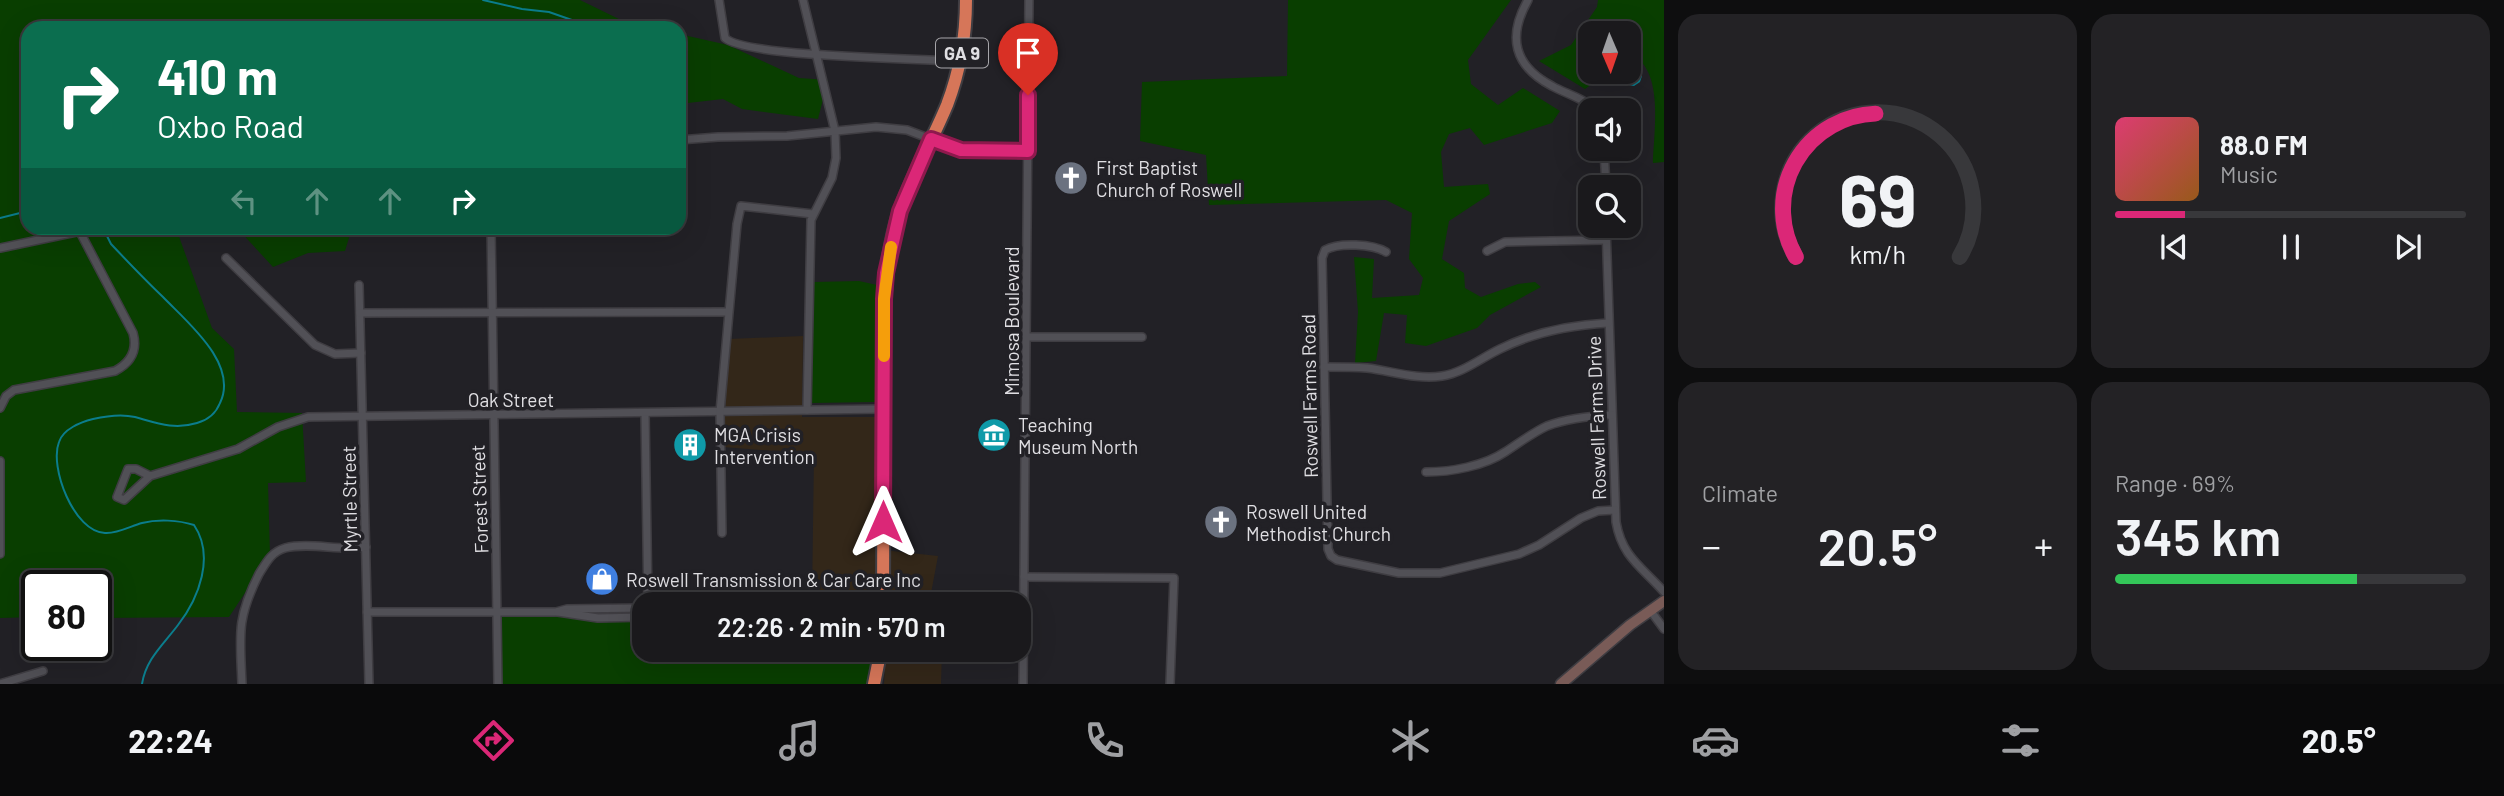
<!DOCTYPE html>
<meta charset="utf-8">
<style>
body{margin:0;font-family:Barlow,sans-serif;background:#232225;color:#f1f3f6;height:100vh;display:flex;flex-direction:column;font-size:26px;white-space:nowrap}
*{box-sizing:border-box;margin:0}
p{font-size:23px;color:#9fa0a3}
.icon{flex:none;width:38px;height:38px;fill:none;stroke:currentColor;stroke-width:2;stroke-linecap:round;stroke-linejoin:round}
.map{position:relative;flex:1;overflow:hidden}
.panel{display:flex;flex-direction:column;gap:14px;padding:14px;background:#0e0e0f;width:840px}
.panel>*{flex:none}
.hud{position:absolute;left:21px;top:21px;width:665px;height:214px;border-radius:21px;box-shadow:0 7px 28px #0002,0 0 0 2px #38383b;background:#0b6e4f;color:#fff;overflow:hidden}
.needle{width:46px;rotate:178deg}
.tools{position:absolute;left:1578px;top:21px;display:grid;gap:14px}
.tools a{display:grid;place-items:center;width:63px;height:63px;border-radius:14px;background:#1a191c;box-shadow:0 7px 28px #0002,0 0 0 2px #38383b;font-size:35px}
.speed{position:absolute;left:21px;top:570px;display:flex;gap:14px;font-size:35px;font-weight:700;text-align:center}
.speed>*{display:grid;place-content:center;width:91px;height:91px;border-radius:50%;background:#1a191c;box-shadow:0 7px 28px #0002,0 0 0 2px #38383b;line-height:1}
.speed .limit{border:4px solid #111;border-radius:10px;background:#fff;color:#111}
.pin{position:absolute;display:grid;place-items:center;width:60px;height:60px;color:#fff;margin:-72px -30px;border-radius:50% 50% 50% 0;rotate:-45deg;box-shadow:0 0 7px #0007}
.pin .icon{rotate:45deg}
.me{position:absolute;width:77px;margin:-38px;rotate:0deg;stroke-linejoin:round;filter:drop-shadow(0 0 5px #0008)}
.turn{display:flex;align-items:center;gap:24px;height:147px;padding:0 21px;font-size:32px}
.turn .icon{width:91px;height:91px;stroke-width:2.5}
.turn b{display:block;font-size:49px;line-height:60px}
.lanes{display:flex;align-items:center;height:66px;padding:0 21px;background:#0003;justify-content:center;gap:35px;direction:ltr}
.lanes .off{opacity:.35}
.big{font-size:52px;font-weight:600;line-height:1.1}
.panel .widget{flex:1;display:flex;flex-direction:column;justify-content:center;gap:10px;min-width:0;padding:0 24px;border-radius:21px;background:#232225}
.panel .dial{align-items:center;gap:0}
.dial svg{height:182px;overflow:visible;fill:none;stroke:#38383b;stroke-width:7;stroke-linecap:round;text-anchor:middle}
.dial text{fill:#f1f3f6;stroke:none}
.song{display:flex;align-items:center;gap:21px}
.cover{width:84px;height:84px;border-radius:10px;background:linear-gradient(135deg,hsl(340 70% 55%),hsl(30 70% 35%))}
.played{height:7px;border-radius:4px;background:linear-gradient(90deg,#db2777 20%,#38383b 20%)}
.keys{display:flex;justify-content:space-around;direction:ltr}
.heat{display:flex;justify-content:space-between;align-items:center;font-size:38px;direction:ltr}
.charge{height:10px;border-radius:5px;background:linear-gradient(90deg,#34c759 69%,#38383b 0)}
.panel .tiles{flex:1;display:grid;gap:14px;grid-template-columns:repeat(2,1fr)}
.trip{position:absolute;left:632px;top:592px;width:399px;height:70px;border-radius:21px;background:#1a191c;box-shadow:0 7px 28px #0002,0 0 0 2px #38383b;font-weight:600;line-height:70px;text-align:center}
.tab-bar{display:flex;height:112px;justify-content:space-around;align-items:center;background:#0a0a0b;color:#9fa0a3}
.tab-bar .icon{width:49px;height:49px}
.tab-bar .selected{color:#db2777}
.tab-bar b{font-size:32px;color:#f1f3f6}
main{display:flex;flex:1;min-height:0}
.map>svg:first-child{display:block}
.commercial{fill:#332719}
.green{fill:#093e00}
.water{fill:#0b7d8c}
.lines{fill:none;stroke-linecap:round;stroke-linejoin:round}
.stream{stroke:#0b7d8c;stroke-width:2}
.street-casing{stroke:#3f3d42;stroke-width:10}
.secondary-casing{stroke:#3f3d42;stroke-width:13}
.highway-casing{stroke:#3f3d42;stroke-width:16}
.street{stroke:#515056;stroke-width:7}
.secondary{stroke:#795b57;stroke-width:10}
.highway{stroke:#d67659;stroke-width:12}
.route-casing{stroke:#8e194d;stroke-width:18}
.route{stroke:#db2777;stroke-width:12}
.slow{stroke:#f59e0b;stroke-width:12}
.labels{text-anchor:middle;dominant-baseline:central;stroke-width:7;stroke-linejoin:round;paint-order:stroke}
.shield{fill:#222126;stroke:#a7a6aa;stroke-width:2}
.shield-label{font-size:18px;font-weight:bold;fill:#e0dfe3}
.poi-label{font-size:19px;fill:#e0dfe3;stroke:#222126;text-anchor:start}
.street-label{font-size:19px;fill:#e0dfe3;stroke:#222126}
</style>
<main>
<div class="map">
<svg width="1664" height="684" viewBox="0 0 1664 684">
<rect width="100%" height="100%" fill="#222126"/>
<g class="commercial">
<polygon points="803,336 802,417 878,417 874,549 938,556 929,604 890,604 889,600 812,598 814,454 723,447 729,339"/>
<polygon points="886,649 942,649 941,684 884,684"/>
</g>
<g class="green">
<polygon points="0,0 580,0 623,21 653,28 28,28 28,228 194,228 177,231 212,328 234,349 237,412 302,413 306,482 268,483 270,555 229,617 96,618 96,586 37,586 37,617 0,618"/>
<polygon points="1288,0 1511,0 1468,60 1471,84 1498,105 1523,88 1560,111 1552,123 1484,145 1470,128 1449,134 1441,152 1444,187 1488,184 1490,194 1449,221 1442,259 1464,273 1465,288 1481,297 1518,284 1535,282 1541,287 1490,315 1477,328 1426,346 1405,343 1407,315 1384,313 1376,361 1355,363 1358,312 1354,257 1374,259 1372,298 1419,295 1423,278 1409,259 1412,213 1386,200 1209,205 1206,155 1140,141 1142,82 1287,76"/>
<path d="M 1598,0 L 1664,0 L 1664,162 L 1653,163 C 1654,131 1664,73 1633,55 L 1629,57 L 1629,33 L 1591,33 L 1591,72 L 1609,72 L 1585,89 L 1539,61 L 1571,45 L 1597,7 Z"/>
<polygon points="679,34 728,45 799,78 828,80 818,119 742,109 723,99 679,104"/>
<polygon points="237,228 352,228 345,251 308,253 273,267"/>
<polygon points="859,281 877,285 876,402 810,403 813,282"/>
<polygon points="502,612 644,612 644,649 876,649 876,684 501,684"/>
</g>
<polygon class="water" points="1632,68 1638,70 1642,76 1640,82 1634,86 1612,82 1613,78 1620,72 1629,72"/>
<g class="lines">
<g class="stream">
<polyline points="483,0 522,9 549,12 589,26 603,28"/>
<polyline points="0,218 28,211"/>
<path d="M 103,228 L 111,244 C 128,262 145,280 163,297 C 187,322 239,364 220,403 C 216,413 208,420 197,423 C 174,430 157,423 135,417 C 122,414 106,416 93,419 C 81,422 63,429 59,442 C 49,467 74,532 105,533 C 117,534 131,526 142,523 C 158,519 178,520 194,525 C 215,556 199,598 178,625 C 163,645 146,659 142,684"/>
</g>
<g class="street-casing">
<g id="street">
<path d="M 719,0 L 725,38 C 745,57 922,59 960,61"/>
<polyline points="803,0 835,131 836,158 832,178 811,220 807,410"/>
<path d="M 1528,0 C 1507,37 1514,66 1552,86 C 1566,94 1584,98 1595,110"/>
<polyline points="679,140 718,137 787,136 876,127 907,130 960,150 1028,151"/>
<polyline points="1604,149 1606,187"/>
<path d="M 1606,226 L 1616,522 C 1622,557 1642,567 1664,592"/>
<polyline points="491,228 498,684"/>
<polyline points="0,248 95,228"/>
<polyline points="1487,251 1505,242 1606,240"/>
<path d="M 1386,252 C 1373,244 1339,242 1325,250 L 1322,258 L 1328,549 L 1331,556 L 1337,560 L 1399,573 L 1440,573 L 1519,554 L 1539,545 L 1581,518 L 1598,511 L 1615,510"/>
<polyline points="226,258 315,345 335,354 361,353"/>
<polyline points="359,285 369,684"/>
<polyline points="360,313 728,312"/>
<polyline points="1026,337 1142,337"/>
<path d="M 1324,367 C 1339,367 1353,367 1367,368 C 1392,371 1417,380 1442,376 C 1463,373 1481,358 1500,349 C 1534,332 1571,325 1608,323"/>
<path d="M 0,408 L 6,396 L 14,390 L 115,371 C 130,363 138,351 133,333 L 80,232"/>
<polyline points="645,413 648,604"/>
<polyline points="0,461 0,554"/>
<path d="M 1426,472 C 1451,472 1484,466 1505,452 C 1519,443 1532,433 1547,426 C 1568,418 1589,416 1612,415"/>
<polyline points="150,476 136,469 128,469 117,497 124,500 150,476 238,449 278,427 308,417 884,409"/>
<polyline points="722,533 720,412 737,224 741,206 813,214"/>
<polyline points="1024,577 1174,578 1170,684"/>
<polyline points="887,604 1024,600"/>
<polyline points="1650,610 1664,629"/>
<polyline points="367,612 556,612 567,609 644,608"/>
<polyline points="558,612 598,618 644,617"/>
<polyline points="0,684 43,671"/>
<path d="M 242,684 C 240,636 236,619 259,574 C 266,563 271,552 285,548 C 309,542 340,551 366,547"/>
<polyline points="1023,684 1029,0"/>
</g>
</g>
<g class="secondary-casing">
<polyline id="secondary" points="1561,684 1630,625 1664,601"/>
</g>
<g class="highway-casing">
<g id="highway">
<path d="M 883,604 L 884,313 C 885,280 889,245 899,213 C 912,176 932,141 947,105 C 960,71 966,36 966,0"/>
<polyline points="874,684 881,649"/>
</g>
</g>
<use href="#street" class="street"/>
<use href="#secondary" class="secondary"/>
<use href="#highway" class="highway"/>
</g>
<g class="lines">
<g class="route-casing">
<polyline id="route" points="883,522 884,299 886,273 900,211 931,139 961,150 1028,151 1028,95"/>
</g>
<use href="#route" class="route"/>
<polyline class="slow" points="884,356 884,299 891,247"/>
</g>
<defs>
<g id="church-disc" transform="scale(1.75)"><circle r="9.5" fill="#6b7280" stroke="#222126"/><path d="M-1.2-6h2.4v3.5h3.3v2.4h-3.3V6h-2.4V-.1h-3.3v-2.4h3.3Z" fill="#fff"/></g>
<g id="museum-disc" transform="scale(1.75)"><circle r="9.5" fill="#0f9aa8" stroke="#222126"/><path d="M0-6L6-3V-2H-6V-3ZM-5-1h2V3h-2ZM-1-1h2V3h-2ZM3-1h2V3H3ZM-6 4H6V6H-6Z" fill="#fff"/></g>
<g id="building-disc" transform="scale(1.75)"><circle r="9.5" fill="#0f9aa8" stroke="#222126"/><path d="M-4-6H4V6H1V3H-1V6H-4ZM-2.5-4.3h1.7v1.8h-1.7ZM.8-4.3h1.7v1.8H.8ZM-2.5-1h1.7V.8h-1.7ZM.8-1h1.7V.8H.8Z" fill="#fff"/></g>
<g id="shop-disc" transform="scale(1.75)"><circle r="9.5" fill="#3f7fe0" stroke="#222126"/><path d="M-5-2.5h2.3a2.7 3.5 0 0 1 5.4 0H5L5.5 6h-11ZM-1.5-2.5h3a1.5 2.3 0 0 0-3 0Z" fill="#fff"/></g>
</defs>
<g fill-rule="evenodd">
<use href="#church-disc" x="1071" y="178"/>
<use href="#museum-disc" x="994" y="435"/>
<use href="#building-disc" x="690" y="445"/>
<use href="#church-disc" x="1221" y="522"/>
<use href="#shop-disc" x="602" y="579"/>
</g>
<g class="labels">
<rect class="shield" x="936" y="38.5" width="52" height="29" rx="5"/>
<g class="shield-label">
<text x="962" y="53">GA 9</text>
</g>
<g class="poi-label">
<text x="1096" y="167">First Baptist<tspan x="1096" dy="22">Church of Roswell</tspan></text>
<text x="1018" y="424">Teaching<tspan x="1018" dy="22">Museum North</tspan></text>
<text x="714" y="434">MGA Crisis<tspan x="714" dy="22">Intervention</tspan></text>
<text x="1246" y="511">Roswell United<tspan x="1246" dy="22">Methodist Church</tspan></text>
<text x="626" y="579">Roswell Transmission &amp; Car Care Inc</text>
</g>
<g class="street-label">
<text transform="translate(1011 321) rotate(-90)">Mimosa Boulevard</text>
<text transform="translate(1309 396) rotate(-91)">Roswell Farms Road</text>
<text x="511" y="399">Oak Street</text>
<text transform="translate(1596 418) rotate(-92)">Roswell Farms Drive</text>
<text transform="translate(349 499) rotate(-91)">Myrtle Street</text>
<text transform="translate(479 499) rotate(-92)">Forest Street</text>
</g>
</g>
</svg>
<div class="tools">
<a><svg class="needle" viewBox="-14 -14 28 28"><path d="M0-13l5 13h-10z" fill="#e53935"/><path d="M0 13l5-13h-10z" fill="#9fa0a3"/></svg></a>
<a><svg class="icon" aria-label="sound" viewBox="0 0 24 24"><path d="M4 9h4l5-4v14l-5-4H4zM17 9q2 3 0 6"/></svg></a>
<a><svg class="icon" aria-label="search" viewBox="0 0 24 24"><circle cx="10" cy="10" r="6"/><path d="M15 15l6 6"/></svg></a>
</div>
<div class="speed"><div class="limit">80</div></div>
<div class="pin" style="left:1028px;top:95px;background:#d93025"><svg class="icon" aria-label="arrive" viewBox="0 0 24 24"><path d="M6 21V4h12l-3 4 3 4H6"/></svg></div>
<svg class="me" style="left:883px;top:522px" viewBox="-20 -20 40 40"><path d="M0-17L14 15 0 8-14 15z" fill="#db2777" stroke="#fff" stroke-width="4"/></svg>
<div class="trip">22:26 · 2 min · 570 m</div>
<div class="hud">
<div class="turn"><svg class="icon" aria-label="right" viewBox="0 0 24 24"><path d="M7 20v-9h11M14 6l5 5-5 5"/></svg><div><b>410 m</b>Oxbo Road</div></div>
<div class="lanes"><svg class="icon off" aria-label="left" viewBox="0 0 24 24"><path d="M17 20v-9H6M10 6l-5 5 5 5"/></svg><svg class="icon off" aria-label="ahead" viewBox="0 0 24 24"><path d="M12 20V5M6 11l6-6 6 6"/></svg><svg class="icon off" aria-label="ahead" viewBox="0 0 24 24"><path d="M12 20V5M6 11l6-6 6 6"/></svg><svg class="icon" aria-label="right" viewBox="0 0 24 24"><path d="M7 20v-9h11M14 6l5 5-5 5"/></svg></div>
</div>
</div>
<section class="panel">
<div class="tiles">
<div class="widget dial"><svg viewBox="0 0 100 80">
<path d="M14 69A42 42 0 1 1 86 69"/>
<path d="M14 69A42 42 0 0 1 49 6" stroke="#db2777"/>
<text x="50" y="56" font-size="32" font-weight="700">69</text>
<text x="50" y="72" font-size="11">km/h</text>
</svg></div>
<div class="widget">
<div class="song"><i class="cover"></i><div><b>88.0 FM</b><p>Music</p></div></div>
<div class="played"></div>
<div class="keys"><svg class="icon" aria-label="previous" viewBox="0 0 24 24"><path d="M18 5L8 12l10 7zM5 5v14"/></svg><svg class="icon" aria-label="pause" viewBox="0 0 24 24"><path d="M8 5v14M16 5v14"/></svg><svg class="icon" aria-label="next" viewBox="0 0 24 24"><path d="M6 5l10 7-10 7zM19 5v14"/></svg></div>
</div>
<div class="widget"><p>Climate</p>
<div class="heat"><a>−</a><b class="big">20.5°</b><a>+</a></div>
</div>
<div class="widget"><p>Range · 69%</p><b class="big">345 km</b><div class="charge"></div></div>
</div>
</section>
</main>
<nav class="tab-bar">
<b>22:24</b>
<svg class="icon selected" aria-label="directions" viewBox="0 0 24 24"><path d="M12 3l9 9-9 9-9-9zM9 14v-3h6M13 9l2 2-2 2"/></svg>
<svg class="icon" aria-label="music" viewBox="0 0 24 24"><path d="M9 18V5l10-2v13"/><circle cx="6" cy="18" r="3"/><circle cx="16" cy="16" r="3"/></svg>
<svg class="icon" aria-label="phone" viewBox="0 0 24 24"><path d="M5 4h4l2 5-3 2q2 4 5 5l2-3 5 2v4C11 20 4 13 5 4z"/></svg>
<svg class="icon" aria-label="climate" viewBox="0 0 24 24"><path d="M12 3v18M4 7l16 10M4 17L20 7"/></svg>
<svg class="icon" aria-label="car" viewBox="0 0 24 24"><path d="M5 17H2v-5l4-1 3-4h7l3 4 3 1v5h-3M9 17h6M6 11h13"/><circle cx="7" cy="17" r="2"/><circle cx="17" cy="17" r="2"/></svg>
<svg class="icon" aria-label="filters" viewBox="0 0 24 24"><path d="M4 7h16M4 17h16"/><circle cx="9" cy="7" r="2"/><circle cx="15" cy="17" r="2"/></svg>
<b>20.5°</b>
</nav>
